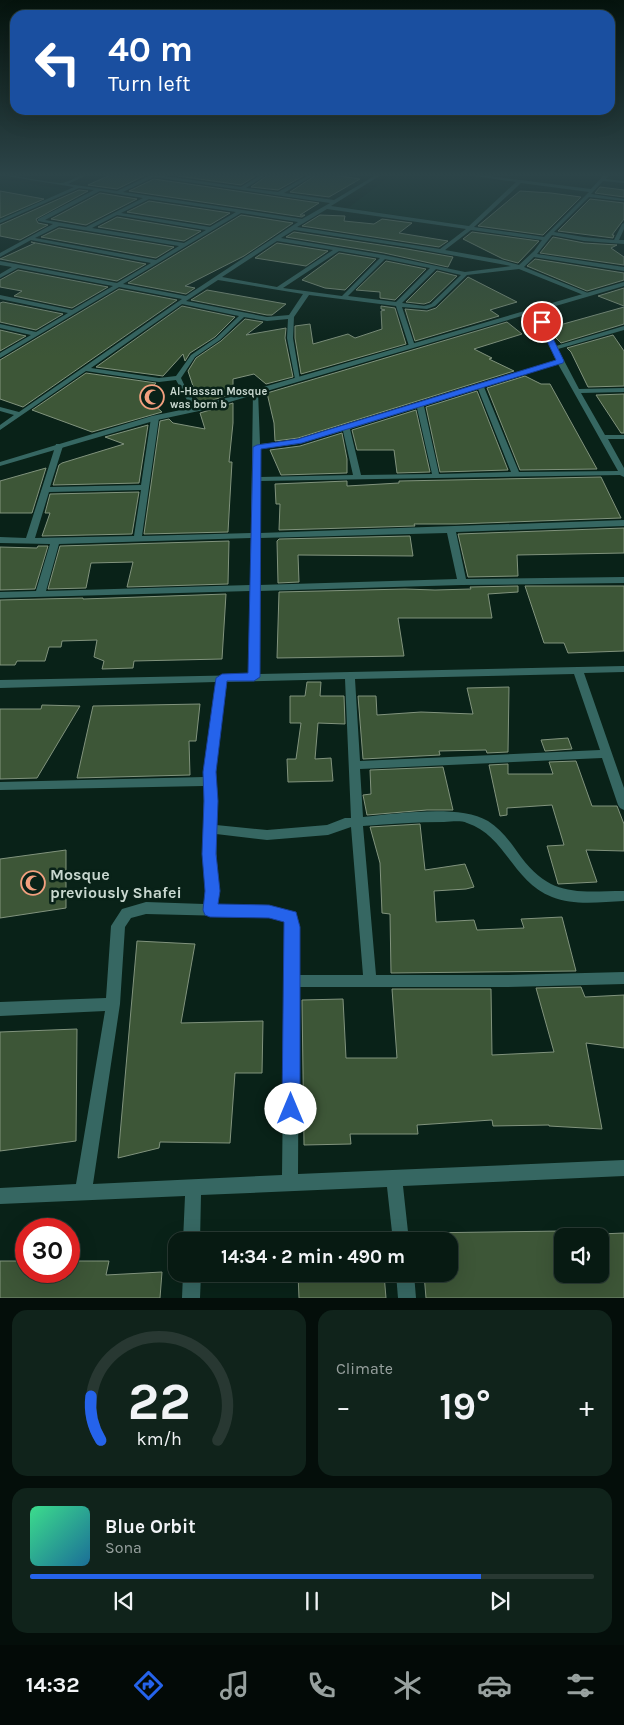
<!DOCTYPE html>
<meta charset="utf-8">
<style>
body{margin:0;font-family:Karla,sans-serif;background:#10231b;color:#f1f3f6;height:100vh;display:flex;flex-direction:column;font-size:19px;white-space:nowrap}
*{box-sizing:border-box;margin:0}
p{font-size:16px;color:#98a19f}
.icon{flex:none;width:28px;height:28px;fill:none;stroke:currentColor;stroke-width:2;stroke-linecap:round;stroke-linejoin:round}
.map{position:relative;height:1298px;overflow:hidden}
.drawer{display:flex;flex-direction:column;gap:12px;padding:12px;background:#040e0a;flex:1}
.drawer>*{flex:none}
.banner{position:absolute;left:10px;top:10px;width:605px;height:105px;border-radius:15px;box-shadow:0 5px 20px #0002,0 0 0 1px #283832;background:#1a4fa0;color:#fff;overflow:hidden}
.buttons{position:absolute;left:554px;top:1228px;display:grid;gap:10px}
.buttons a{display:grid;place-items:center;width:55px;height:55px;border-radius:10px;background:#071a12;box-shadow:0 5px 20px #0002,0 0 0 1px #283832;font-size:25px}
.speed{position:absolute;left:15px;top:1218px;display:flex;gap:10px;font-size:25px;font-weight:700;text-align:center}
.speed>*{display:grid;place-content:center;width:65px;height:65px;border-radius:50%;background:#071a12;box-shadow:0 5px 20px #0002,0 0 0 1px #283832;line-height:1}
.speed .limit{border:8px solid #d22;background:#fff;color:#111}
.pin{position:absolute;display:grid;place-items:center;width:42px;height:42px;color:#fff;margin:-21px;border:2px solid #fff;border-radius:50%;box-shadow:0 1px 5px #0007}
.me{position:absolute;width:55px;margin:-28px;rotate:0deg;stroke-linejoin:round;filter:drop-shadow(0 0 4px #0008)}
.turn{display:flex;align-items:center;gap:18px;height:105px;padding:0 15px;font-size:22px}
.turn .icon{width:65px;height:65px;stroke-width:2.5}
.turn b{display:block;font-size:35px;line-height:42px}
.big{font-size:38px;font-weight:700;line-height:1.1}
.drawer .widget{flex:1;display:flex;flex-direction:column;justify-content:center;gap:8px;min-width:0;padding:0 18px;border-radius:15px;background:#10231b}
.drawer .dial{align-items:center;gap:0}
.dial svg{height:130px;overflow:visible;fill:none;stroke:#283832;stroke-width:7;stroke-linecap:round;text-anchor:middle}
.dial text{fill:#f1f3f6;stroke:none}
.song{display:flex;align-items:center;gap:15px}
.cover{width:60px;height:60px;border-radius:8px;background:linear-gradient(135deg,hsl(150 70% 55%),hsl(200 70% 35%))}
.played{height:5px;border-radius:2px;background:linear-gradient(90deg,#2563eb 80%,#283832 80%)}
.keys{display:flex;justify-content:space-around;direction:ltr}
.heat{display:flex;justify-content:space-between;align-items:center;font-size:28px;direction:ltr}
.drawer .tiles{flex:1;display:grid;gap:12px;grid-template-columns:1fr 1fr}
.widget:last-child{grid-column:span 2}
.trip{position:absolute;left:168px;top:1232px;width:290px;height:50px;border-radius:15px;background:#071a12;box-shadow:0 5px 20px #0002,0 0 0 1px #283832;font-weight:700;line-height:50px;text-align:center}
.menu{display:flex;height:80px;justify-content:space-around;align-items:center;background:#030a07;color:#98a19f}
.menu .icon{width:35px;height:35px}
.menu .on{color:#2563eb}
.menu b{font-size:22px;color:#f1f3f6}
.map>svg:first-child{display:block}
.built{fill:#0a2d1f}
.building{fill:#3d5637;stroke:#81937d}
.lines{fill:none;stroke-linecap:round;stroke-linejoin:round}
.minor{fill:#366762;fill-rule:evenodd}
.tertiary{fill:#366762;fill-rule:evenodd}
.route{fill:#2563eb;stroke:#184099}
.labels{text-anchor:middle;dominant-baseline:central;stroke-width:5;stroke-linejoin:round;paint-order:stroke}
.far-poi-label{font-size:11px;font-weight:bold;fill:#c8d7cf;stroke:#092218;text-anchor:start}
.near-poi-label{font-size:16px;font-weight:bold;fill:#c8d7cf;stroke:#092218;text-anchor:start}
</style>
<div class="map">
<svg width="624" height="1298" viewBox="0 0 624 1298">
<rect width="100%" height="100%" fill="#092218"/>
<g class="built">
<polygon points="392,175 453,175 514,184 470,226 348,208"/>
<polygon points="0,179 69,190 0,221"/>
</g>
<g class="building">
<polygon points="110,175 146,175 117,189 88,185"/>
<polygon points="171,175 257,175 241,185"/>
<polygon points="268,175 305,175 278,190 251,187"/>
<polygon points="316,175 333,175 360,179 329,197 290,192"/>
<polygon points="154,179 319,203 300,215 305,215 302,217 129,191"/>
<polygon points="600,187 624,190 624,197 595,193"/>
<polygon points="79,190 88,191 36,219 38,223 48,225 20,240 0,236 0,225"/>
<polygon points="0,191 44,199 0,218"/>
<polygon points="520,191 551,193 581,197 543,235 478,226"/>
<polygon points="100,193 137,199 86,225 51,219"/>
<polygon points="590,199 624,203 624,219 612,235 614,235 613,238 558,231"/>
<polygon points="149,201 230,213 210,225 127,212"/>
<polygon points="241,215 293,223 244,256 185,286 195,288 186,294 128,283"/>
<polygon points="320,215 345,216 344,221 374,224 382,219 412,223 399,233 448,241 439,247 302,226"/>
<polygon points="117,217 201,231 184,241 98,227"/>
<polygon points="59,228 174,247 156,258 41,237"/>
<polygon points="294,232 407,249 453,257 448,267 384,253 286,237"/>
<polygon points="472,232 539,241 518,263 503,259 463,239"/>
<polygon points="553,237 584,243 617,245 611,248 624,257 624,265 540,253"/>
<polygon points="31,242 146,264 117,281 0,259 35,243"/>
<polygon points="277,243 328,251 306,266 255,258"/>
<polygon points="339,253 376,259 345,290 325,288 302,280"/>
<polygon points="535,259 624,273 624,280 587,291 527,266"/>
<polygon points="386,261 426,269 395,300 380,298 380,292 356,290"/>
<polygon points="18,270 108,287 72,308 14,296 22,291 0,287 0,280"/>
<polygon points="437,271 457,276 430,302 424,304 406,302"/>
<polygon points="468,277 517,302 490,310 499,316 415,341 405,309 427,311 436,308"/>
<polygon points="624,288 624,306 598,296"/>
<polygon points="119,289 177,300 23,407 0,399 0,360"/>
<polygon points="207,290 286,304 272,315 267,315 191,300"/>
<polygon points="3,302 63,314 36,330 0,322 0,303"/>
<polygon points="182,306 235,317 215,337 190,353 185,361 183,354 163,376 96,367"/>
<polygon points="381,306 395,308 406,344 301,374 295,338 295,326 310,324 313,344 348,334 355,338 382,329 381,311 385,310 381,309"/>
<polygon points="624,307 624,324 561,343 553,335 549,328"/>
<polygon points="245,319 263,322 246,335 286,328 285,338 293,377 266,384 254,374 233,379 233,394 199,404 188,371 196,358 221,341"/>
<polygon points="507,322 522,334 474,349 492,358 489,359 514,371 298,438 275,441 274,423 267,393"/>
<polygon points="0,330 26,336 0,351"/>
<polygon points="613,335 624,351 624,386 588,387 571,352 567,348"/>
<polygon points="86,373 156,383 144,396 162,412 92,432 32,410"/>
<polygon points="525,376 541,384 550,384 597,469 520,470 487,388"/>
<polygon points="477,391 508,470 440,472 426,407"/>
<polygon points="624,394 624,433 621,433 596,395"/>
<polygon points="233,403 233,423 229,462 232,462 228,532 144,534 160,421 169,419 173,423 205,429 200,413"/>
<polygon points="416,410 430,472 397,473 394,450 357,450 352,430"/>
<polygon points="148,425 139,483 53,485 59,465 62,463 124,444 105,437"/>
<polygon points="342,433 347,459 347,473 281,475 270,450 300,446"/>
<polygon points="46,468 32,513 0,513 0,481"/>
<polygon points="601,477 621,518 456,524 414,524 415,526 279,530 280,504 276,504 275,484 347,481 347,486 399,483 399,481"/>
<polygon points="139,492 132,534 42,536 50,513 45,513 50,494"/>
<polygon points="624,528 624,553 517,555 518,576 468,577 458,534"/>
<polygon points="410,536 413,556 298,555 299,582 278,583 277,541 279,539"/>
<polygon points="229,541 228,584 127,587 133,562 91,563 86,588 48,589 60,546"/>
<polygon points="38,546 48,546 35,589 0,590 0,547 37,548"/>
<polygon points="518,586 518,592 488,594 492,618 398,618 404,656 277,658 279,592 405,589 435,590 471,589 470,587"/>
<polygon points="525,586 624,586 624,651 568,653 564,643 544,643"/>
<polygon points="226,594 222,659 134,661 133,668 102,669 104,661 94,657 97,640 62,641 61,647 49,647 45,661 17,661 15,665 0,665 0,600 83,598 83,599"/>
<polygon points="307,682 321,682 320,696 344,696 345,724 318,723 315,759 331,758 333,781 288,782 287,759 296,759 301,723 290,723 290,696 305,696"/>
<polygon points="509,687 508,752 487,753 486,750 439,751 440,755 363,759 358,696 376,696 377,715 421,712 473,714 467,688"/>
<polygon points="200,704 196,741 189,741 190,775 77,778 93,706"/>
<polygon points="42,705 80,706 37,778 0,779 0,709 41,709"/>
<polygon points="568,738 572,749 545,751 541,740"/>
<polygon points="576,761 592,806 617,806 624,824 624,851 586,850 597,882 558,884 547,846 564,845 552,805 507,808 507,815 500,816 489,765 508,764 508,774 553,774 549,762"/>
<polygon points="443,767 453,810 427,810 367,815 363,795 371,794 370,770"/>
<polygon points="420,824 425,870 465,864 474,887 466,889 434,891 436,922 474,920 477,930 524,928 521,919 562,917 576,971 391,973 390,914 382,913 380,863 370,827"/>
<polygon points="66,850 66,908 0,918 0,859"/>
<polygon points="137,941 195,944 181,1023 263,1021 262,1073 235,1073 230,1143 160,1142 159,1148 118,1158"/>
<polygon points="581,987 585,997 624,995 624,1048 586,1043 602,1129 549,1126 549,1125 493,1126 492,1120 417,1125 418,1134 350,1134 351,1144 304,1145 302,1000 343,999 346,1058 397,1058 392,989 491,989 492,1055 554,1052 536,988"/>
<polygon points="77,1029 76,1141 0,1151 0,1032"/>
<polygon points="562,1231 562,1274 600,1274 600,1234 624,1233 624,1298 426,1298 424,1274 449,1274 449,1241 421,1241 420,1233"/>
<polygon points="380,1236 381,1241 297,1241 297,1239"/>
<polygon points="0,1261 26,1261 26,1271 69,1271 69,1261 109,1261 106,1275 162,1272 160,1298 0,1298"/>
<polygon points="298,1274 384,1274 386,1298 299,1298"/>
</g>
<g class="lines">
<g class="minor">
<path d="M 0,175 C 20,175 40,182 60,183 C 69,183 77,175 87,175 L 68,184 L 117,191 L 151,175 L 157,175 L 241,187 L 261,175 L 266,175 L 246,188 L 278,192 L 309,175 L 314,175 L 284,193 L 334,200 L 376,175 L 381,175 L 331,206 L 469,226 L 516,182 L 468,175 L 481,175 L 591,189 L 604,175 L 609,175 L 606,179 L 624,181 L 624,183 L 603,181 L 591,194 L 624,199 L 624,201 L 589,197 L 554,232 L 584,237 L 614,240 L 622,224 L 624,223 L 624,229 L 619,240 L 624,240 L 624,244 L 584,241 L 552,235 L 537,254 L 624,267 L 624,271 L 534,257 L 524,267 L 588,293 L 588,295 L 586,296 L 519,269 L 467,275 L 435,306 L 427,309 L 402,307 L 415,346 L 412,348 L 409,346 L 396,306 L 309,295 L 294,317 L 293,338 L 300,380 L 295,379 L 287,338 L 288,319 L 267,321 L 244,317 L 220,340 L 195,357 L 181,378 L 187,391 L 200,409 L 199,411 L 193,411 L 176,380 L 159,382 L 86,371 L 0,430 L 0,425 L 14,415 L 0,411 L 0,407 L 19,412 L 182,299 L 119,287 L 0,358 L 0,353 L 31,335 L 0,328 L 0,324 L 36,332 L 68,313 L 0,299 L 0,295 L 72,310 L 113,286 L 18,268 L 0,278 L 0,274 L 12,267 L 0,265 L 0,261 L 117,283 L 151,263 L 31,240 L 0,257 L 0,253 L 53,224 L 38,221 L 38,219 L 94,190 L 79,188 L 0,223 L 0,220 L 74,187 ZM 154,177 L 330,203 L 302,219 L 123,192 ZM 521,183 L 589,192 L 544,237 L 474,227 ZM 100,191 L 143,198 L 86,227 L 45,220 ZM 149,199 L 236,212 L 210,227 L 121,213 ZM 327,209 L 466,229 L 440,249 L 297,227 ZM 241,213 L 298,222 L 186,296 L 123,284 ZM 117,215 L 206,230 L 184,243 L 92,228 ZM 59,226 L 179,246 L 156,260 L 35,238 ZM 294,230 L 407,247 L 511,266 L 465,272 L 384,255 L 281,238 ZM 471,230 L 542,240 L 534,251 L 519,265 L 501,260 L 445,250 ZM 277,241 L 333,250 L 277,287 L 222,277 ZM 339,251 L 380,258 L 342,296 L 283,288 ZM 385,259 L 430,268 L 396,302 L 348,296 ZM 436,269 L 461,275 L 431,304 L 424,306 L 402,303 ZM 218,280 L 303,294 L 289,315 L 267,317 L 186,301 ZM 182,304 L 239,316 L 216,338 L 191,355 L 176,376 L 159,378 L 91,368 Z"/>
<path d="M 535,307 L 538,309 L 556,346 L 624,326 L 624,330 L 558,349 L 579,389 L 624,388 L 624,392 L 581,393 L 605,435 L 624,435 L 624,439 L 608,439 L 624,468 L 624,477 L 620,475 L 260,481 L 260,533 L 624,520 L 624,526 L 456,532 L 466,579 L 624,577 L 624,583 L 462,585 L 259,591 L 259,674 L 624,666 L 624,672 L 584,673 L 624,788 L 624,810 L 620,808 L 618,805 L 602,758 L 360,769 L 363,817 C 397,814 458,804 488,821 C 502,830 512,844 521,857 C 552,898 578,891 624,891 L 624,901 C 601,902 574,906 552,897 C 513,882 505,835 467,823 C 460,820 451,822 444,822 C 417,822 390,824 363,826 L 376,975 L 508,975 L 624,972 L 624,984 L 508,987 L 299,987 L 298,1174 L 624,1160 L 624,1176 L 403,1186 L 409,1241 L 393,1241 L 387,1187 L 201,1195 L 200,1241 L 183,1241 L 185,1196 L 0,1204 L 0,1188 L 76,1184 L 105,1011 L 0,1016 L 0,1002 L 106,998 L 111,926 L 122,909 L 146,902 L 204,904 L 207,891 L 203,854 L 204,786 L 0,790 L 0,782 L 204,777 L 216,682 L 0,688 L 0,680 L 249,675 L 250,591 L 0,598 L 0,592 L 36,591 L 50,544 L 0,543 L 0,537 L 26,538 L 56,444 L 59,444 L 63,446 L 50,487 L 141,485 L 151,418 L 155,416 L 159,418 L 142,536 L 251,533 L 253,390 L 258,391 L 260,444 L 298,440 L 556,360 L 532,309 ZM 558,364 L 618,471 L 519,472 L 484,387 ZM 478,389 L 511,472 L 439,474 L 424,406 ZM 417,408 L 432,474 L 361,475 L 350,429 ZM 343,431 L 353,475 L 260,477 L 260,449 L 299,444 ZM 141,490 L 134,536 L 35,538 L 49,492 ZM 447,533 L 457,579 L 259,585 L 260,538 ZM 251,538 L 250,585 L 46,591 L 59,544 ZM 574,674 L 600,750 L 360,761 L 355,679 ZM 345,679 L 351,818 L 345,818 L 327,825 L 267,830 L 216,825 L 217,801 L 215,771 L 227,682 ZM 351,827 L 363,975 L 299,975 L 300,927 L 296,913 L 269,905 L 217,904 C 221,881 215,858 216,834 L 267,840 L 328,835 ZM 146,914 L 269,917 L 285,921 L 282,1175 L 93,1184 L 120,1004 L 125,927 L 131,918 Z"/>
<polygon points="183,1274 201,1274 200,1298 182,1298"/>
<polygon points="396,1274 414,1274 416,1298 398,1298"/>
</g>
<polygon class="tertiary" points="624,282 624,286 199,411 157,420 0,466 0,462 152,416 195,407"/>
</g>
<linearGradient id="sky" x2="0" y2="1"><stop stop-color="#05130d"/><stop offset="0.49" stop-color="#2c4448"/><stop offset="1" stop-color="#2c4448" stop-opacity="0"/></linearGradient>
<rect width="624" height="357" fill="url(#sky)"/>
<polygon class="route" points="539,320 545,322 564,361 563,363 302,443 261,449 260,677 254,681 227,681 216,772 218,801 216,854 220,891 218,904 269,905 296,912 300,927 300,1109 297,1115 291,1118 285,1115 282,1109 284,922 269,918 210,917 205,915 203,910 205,891 202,854 204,801 203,772 216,678 222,674 248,673 253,447 257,445 298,439 556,360 538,322"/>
<defs>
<g id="mosque-ring" transform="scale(1.25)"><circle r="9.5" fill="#092218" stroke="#f2a07f" stroke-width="1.5"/><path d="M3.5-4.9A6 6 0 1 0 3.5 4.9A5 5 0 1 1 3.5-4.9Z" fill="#f2a07f"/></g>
</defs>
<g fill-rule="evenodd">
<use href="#mosque-ring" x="152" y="397"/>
<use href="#mosque-ring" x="33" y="883"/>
</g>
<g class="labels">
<g class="far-poi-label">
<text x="170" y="391">Al-Hassan Mosque<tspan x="170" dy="13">was born b</tspan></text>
</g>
<g class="near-poi-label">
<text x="50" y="874">Mosque<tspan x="50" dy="18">previously Shafei</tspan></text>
</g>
</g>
</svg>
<div class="buttons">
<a><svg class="icon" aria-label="sound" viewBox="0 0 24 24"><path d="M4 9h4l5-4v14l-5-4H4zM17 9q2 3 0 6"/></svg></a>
</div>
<div class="speed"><div class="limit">30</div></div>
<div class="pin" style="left:542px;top:322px;background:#d93025"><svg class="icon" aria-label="arrive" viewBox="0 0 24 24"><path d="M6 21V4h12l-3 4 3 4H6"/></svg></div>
<svg class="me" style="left:291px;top:1109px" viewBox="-20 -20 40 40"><circle r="19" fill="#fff"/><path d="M0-13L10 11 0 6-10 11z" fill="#2563eb"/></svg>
<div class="trip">14:34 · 2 min · 490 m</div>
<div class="banner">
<div class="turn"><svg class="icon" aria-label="left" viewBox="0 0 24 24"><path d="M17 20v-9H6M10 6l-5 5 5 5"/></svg><div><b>40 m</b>Turn left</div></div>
</div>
</div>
<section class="drawer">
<div class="tiles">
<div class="widget dial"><svg viewBox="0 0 100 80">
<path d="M14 69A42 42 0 1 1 86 69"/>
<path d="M14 69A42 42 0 0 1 8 42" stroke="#2563eb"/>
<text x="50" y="56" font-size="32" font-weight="700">22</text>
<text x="50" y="72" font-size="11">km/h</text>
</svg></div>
<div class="widget"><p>Climate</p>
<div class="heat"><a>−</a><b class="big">19°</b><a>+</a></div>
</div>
<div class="widget">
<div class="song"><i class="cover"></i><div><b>Blue Orbit</b><p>Sona</p></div></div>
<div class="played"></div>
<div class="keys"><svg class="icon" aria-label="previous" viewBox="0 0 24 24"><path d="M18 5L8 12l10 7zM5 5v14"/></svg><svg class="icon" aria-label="pause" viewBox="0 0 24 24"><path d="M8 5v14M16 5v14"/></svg><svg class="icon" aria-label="next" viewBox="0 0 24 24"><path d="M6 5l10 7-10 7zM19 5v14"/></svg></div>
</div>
</div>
</section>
<nav class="menu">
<b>14:32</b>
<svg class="icon on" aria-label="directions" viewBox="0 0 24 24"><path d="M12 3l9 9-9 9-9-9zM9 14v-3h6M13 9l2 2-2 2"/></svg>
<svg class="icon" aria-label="music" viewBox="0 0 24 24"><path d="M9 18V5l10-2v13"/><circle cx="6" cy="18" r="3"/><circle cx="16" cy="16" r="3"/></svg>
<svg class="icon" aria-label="phone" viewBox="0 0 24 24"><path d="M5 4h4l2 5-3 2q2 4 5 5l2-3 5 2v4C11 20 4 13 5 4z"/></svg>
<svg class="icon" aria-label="climate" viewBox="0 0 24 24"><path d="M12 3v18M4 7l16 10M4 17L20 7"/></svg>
<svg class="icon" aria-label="car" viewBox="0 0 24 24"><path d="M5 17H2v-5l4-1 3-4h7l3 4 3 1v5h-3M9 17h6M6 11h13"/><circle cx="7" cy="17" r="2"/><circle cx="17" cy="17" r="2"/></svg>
<svg class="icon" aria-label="filters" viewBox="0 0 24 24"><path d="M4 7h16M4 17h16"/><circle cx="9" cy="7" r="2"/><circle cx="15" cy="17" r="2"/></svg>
</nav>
